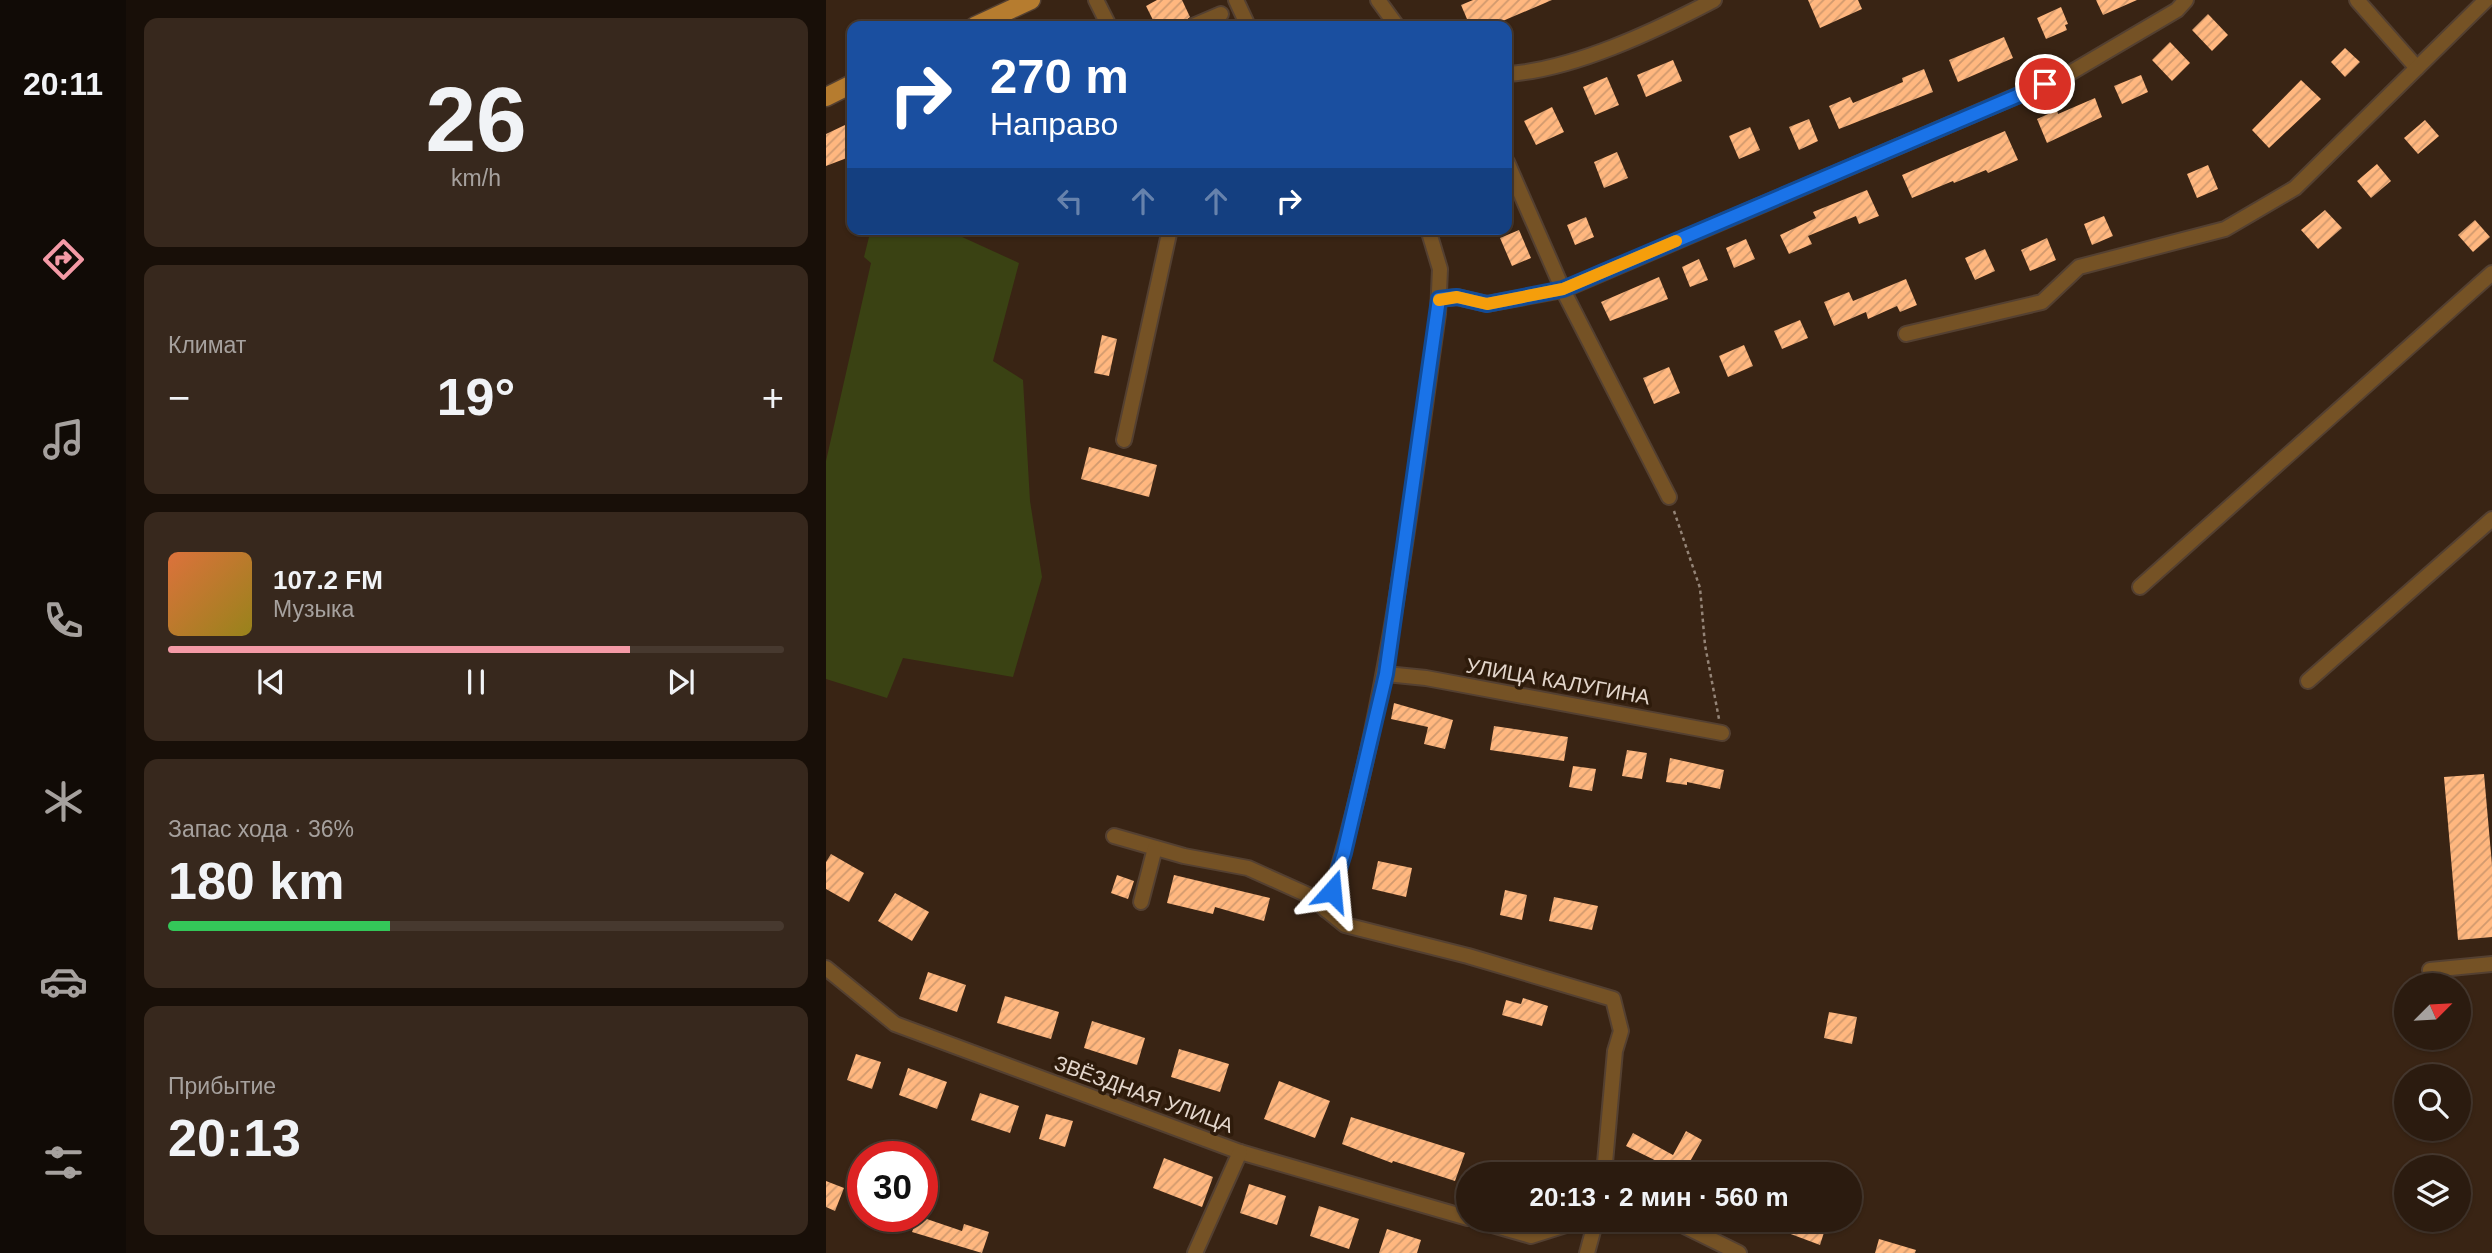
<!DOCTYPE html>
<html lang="ru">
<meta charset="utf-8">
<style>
body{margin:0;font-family:Helvetica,sans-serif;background:#37281d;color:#f1f3f6;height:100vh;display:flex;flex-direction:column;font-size:26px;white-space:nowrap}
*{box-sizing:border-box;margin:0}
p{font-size:23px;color:#a6a19e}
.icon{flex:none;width:38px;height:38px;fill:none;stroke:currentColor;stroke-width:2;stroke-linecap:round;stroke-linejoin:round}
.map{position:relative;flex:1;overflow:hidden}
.details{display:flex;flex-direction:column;gap:18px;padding:18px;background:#180f08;width:700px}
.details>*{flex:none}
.guide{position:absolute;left:21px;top:21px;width:665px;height:214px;border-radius:14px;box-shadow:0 2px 5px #0004,0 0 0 2px #47392f;background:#1a4fa0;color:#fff;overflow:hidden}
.needle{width:46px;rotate:66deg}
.fabs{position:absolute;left:1568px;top:973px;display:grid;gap:14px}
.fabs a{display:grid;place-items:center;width:77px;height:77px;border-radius:50%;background:#2b1b0f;box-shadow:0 2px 5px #0004,0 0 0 2px #47392f;font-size:35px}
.speed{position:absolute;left:21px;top:1141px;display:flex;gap:14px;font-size:35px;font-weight:700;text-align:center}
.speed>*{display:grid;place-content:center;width:91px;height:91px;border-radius:50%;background:#2b1b0f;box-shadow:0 2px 5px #0004,0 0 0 2px #47392f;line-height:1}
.speed .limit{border:10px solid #d22;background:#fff;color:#111}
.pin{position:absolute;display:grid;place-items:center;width:60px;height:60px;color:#fff;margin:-30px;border:4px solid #fff;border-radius:50%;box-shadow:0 2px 7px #0007}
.me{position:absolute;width:77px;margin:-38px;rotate:18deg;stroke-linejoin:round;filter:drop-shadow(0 0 5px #0008)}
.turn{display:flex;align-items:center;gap:24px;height:147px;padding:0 28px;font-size:32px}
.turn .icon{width:91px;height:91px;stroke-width:2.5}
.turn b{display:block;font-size:49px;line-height:60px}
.lanes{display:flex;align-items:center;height:66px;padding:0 28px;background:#0003;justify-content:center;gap:35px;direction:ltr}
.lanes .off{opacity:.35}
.big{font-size:52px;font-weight:600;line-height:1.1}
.details .tile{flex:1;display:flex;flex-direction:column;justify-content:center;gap:10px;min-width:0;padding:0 24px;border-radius:14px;background:#37281d}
.details .dial{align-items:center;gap:0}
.dial b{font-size:91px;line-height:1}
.song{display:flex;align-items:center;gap:21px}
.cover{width:84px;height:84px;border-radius:10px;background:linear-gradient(135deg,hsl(20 70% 55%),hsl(50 70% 35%))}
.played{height:7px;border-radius:4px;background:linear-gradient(90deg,#f49aa6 75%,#47392f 75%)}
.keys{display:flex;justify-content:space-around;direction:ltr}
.heat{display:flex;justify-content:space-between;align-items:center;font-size:38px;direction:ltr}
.charge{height:10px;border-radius:5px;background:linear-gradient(90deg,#34c759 36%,#47392f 0)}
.trip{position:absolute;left:630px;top:1162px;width:406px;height:70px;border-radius:35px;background:#2b1b0f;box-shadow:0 2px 5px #0004,0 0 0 2px #47392f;font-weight:600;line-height:70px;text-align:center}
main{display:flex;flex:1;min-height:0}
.menu{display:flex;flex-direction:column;width:126px;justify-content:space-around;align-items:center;background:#110b06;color:#a6a19e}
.menu .icon{width:49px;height:49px}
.menu .on{color:#f49aa6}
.menu b{font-size:32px;color:#f1f3f6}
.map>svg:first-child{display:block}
.garden{fill:#3a4213}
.building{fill:url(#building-hatch)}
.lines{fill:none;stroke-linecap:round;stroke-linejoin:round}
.minor-casing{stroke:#544031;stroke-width:18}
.major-casing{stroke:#544031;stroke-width:21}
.path{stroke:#948477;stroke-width:2.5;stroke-dasharray:3.5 3.5;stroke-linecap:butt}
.minor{stroke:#755225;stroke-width:14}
.major{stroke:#b67c2f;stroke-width:18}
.route-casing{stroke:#114b97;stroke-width:18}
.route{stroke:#1a73e8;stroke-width:12}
.slow{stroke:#f59e0b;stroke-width:12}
.labels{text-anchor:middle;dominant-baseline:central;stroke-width:7;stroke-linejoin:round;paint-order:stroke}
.street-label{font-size:21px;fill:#e3d6cc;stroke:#2e1b0b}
</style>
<main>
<nav class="menu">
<b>20:11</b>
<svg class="icon on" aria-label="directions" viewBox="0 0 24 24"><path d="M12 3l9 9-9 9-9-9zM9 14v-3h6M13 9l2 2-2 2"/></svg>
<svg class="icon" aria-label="music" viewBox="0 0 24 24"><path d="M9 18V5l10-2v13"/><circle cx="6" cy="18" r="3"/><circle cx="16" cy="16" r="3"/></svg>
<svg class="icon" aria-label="phone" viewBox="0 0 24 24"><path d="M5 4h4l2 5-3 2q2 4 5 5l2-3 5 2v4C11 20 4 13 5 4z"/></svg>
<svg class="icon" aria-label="climate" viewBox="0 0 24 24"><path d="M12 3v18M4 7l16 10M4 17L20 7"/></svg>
<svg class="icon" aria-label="car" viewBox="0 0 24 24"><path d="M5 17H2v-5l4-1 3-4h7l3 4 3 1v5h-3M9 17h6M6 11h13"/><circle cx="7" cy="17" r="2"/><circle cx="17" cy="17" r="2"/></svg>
<svg class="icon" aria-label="filters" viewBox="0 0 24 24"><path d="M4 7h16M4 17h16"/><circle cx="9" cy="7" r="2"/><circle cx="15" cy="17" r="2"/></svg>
</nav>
<section class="details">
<div class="tile dial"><b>26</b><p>km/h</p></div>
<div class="tile"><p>Климат</p>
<div class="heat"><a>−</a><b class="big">19°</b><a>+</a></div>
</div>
<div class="tile">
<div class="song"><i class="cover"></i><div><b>107.2 FM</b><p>Музыка</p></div></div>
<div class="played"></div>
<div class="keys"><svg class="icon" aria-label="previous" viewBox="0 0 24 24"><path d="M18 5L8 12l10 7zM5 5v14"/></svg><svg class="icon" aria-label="pause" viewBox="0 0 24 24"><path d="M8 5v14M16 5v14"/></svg><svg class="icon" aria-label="next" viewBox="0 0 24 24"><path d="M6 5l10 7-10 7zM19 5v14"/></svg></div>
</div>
<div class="tile"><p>Запас хода · 36%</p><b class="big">180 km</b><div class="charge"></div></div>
<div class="tile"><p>Прибытие</p><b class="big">20:13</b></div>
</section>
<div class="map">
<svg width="1666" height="1253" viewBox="0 0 1666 1253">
<defs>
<pattern id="building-hatch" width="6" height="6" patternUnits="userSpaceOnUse" patternTransform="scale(1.75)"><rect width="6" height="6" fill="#ffb77f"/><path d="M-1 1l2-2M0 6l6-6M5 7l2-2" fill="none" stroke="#d0996e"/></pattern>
</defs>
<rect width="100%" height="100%" fill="#392414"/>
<polygon class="garden" points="45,229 95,229 134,236 193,263 167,361 197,380 204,501 216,577 187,677 77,658 61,698 0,679 0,461 45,263 38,257"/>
<g class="building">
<polygon points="331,0 356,0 364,17 353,26 330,26 320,6"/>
<polygon points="647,0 726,0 665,26 644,26 635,5"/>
<polygon points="982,0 1032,0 1036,9 994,28"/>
<polygon points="1270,0 1311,0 1277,15"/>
<polygon points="1235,7 1242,24 1239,25 1241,30 1220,39 1211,18"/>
<polygon points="1382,14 1402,35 1386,51 1366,30"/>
<polygon points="1178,37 1187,58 1132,82 1123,60"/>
<polygon points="1344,42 1364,63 1346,81 1326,60"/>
<polygon points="1519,48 1534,62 1519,77 1505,62"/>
<polygon points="847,60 856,81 820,97 811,75"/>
<polygon points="1098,69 1107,92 1013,129 1003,106 1024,97 1027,103 1077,82 1076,78"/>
<polygon points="1315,75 1322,92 1296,104 1288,86"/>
<polygon points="781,77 793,105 769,115 757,87"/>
<polygon points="1475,80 1495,99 1443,148 1426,130"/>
<polygon points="1269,98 1276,117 1221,143 1211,119 1231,110 1232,114"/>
<polygon points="726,107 738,132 710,145 698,121"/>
<polygon points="983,119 992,141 973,150 963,127"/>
<polygon points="1599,120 1613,136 1592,154 1578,138"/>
<polygon points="19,125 26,141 26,156 0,166 0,134"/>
<polygon points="924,127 934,150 913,159 903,136"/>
<polygon points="1179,131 1192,160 1162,173 1160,170 1128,183 1127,181 1086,198 1076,175"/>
<polygon points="791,152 802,178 778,188 768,162"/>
<polygon points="1551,164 1565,181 1545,198 1531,181"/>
<polygon points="1382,165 1392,189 1371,198 1361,174"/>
<polygon points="1041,190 1053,216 1033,224 1030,216 982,236 986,244 963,254 954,235 990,218 987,212"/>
<polygon points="1499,210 1516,228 1492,249 1475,230"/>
<polygon points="1278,216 1287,236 1266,245 1258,224"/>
<polygon points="760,217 768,237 749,245 741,225"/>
<polygon points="1649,220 1664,237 1647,252 1632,235"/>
<polygon points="693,230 705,258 686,266 674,238"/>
<polygon points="1221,238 1230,260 1204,271 1195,250"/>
<polygon points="920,239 929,259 908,268 900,248"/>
<polygon points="1159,249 1169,271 1149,280 1139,258"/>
<polygon points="873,259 882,280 864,287 856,267"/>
<polygon points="833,277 842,299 784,321 775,302"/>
<polygon points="1080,279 1091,305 1074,312 1071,306 1042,319 1040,312 1008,326 998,302 1023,292 1027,301"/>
<polygon points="974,320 982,338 956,349 948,331"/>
<polygon points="276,335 291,339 283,376 268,373"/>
<polygon points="918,345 927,366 902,377 893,356"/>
<polygon points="843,367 854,393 828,404 817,378"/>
<polygon points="263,447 331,465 323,497 255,479"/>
<polygon points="568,703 627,720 619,749 598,744 602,727 565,719"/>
<polygon points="668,726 742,737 738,761 664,750"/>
<polygon points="801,750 821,753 816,779 796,776"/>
<polygon points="844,758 898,770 894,789 861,782 861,785 840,782"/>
<polygon points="747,766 770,769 766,791 743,787"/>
<polygon points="1658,774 1666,865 1666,937 1632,940 1618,777"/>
<polygon points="5,854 38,873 23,902 0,889 0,862"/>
<polygon points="552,861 586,868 580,897 546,889"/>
<polygon points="291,875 308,881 302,899 285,893"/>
<polygon points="348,875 444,898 438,921 389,907 387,914 341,903"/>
<polygon points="679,890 701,895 696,920 674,915"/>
<polygon points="69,893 103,912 86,941 52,921"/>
<polygon points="728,897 772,906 766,930 723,921"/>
<polygon points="102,972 140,985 131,1012 93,999"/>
<polygon points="179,996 233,1012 225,1039 171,1023"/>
<polygon points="697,998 722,1006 716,1026 676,1015 680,1000 695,1004"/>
<polygon points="1003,1012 1031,1017 1026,1044 998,1038"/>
<polygon points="266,1021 319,1038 311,1065 258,1048"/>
<polygon points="353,1049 403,1064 394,1092 345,1077"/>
<polygon points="30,1054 55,1062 46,1089 21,1080"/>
<polygon points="82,1068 121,1082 111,1109 73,1095"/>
<polygon points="453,1081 504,1101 489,1138 438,1119"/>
<polygon points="154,1093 193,1106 184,1133 145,1120"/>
<polygon points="220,1114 247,1121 239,1147 213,1139"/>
<polygon points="525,1117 639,1153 629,1181 567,1161 566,1163 516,1144"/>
<polygon points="860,1131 876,1140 857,1174 800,1146 807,1133 847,1155"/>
<polygon points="338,1158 387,1177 376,1207 327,1188"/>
<polygon points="0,1181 18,1188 9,1211 0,1207"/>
<polygon points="423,1184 460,1196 451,1225 414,1213"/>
<polygon points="493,1206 533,1219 523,1249 484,1236"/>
<polygon points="92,1216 136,1231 138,1224 163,1232 156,1253 86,1232"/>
<polygon points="927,1220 1002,1220 994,1245"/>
<polygon points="561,1229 595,1240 591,1253 553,1253"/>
<polygon points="1053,1239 1090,1250 1089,1253 1049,1253"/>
</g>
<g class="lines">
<g class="minor-casing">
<g id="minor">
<polyline points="270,0 283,26"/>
<polyline points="410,0 422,26"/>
<polyline points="552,0 571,26"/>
<polyline points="1531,0 1591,68"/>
<polyline points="367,26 395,14"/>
<path d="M 681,74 C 747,70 829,31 888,0"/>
<polyline points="681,162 737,290 843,497"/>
<polyline points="613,299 631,297 661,304 737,290 1244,73 1351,10 1360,0"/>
<polyline points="1080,334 1216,302 1253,267 1399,229 1469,188 1660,0"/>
<polyline points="298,440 344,229"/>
<polyline points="1314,587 1666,273"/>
<polyline points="560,674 600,678 896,733"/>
<polyline points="1482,681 1666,519"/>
<polyline points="288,836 358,856 422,868 482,895 519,925 642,956 787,999 795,1031 789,1051 778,1174"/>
<polyline points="315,902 329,848"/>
<path d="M 500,910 C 561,716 583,514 612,314 L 614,269 L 602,229"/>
<polyline points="0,968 69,1024 414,1152 642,1218"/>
<polyline points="1604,970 1666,964"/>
<polyline points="649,1220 705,1236 756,1220"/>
<polyline points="846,1220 913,1253"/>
<polyline points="369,1253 414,1152"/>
<polyline points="761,1253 770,1220"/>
</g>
</g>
<g class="major-casing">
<g id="major">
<polyline points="149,26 205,0"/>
<polyline points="0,97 26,84"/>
</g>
</g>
<polyline class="path" points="848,511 874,588 879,645 893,719"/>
<use href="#minor" class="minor"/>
<use href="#major" class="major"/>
</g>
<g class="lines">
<g class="route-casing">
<polyline id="route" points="506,891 518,853 560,674 613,299 631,297 661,304 737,289 1219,84"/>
</g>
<use href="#route" class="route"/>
<polyline class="slow" points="613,300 631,297 661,304 737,289 850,241"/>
</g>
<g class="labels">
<g class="street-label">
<text transform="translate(732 681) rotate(10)">УЛИЦА КАЛУГИНА</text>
<text transform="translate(318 1094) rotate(20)">ЗВЁЗДНАЯ УЛИЦА</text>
</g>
</g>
</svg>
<div class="fabs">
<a><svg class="needle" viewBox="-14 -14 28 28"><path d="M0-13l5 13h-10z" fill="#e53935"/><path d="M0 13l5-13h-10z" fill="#a6a19e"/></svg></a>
<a><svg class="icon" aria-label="search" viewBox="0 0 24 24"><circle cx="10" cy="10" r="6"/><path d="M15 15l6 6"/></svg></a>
<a><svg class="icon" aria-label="layers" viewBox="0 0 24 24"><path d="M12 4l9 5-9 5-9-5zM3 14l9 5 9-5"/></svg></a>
</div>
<div class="speed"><div class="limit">30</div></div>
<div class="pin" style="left:1219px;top:84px;background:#d93025"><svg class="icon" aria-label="arrive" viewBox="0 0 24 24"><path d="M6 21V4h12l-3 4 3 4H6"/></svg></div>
<svg class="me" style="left:506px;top:891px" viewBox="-20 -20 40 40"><path d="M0-17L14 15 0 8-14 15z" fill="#1a73e8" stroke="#fff" stroke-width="4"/></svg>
<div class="trip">20:13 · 2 мин · 560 m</div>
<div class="guide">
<div class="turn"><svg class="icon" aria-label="right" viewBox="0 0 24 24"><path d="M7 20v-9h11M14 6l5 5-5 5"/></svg><div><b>270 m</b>Направо</div></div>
<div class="lanes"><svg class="icon off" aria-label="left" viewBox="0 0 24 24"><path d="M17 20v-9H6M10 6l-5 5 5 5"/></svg><svg class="icon off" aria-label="ahead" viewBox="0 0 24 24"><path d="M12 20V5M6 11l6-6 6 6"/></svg><svg class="icon off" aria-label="ahead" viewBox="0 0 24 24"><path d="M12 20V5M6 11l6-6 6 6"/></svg><svg class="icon" aria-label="right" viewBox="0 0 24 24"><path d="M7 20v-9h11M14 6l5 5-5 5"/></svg></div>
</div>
</div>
</main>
